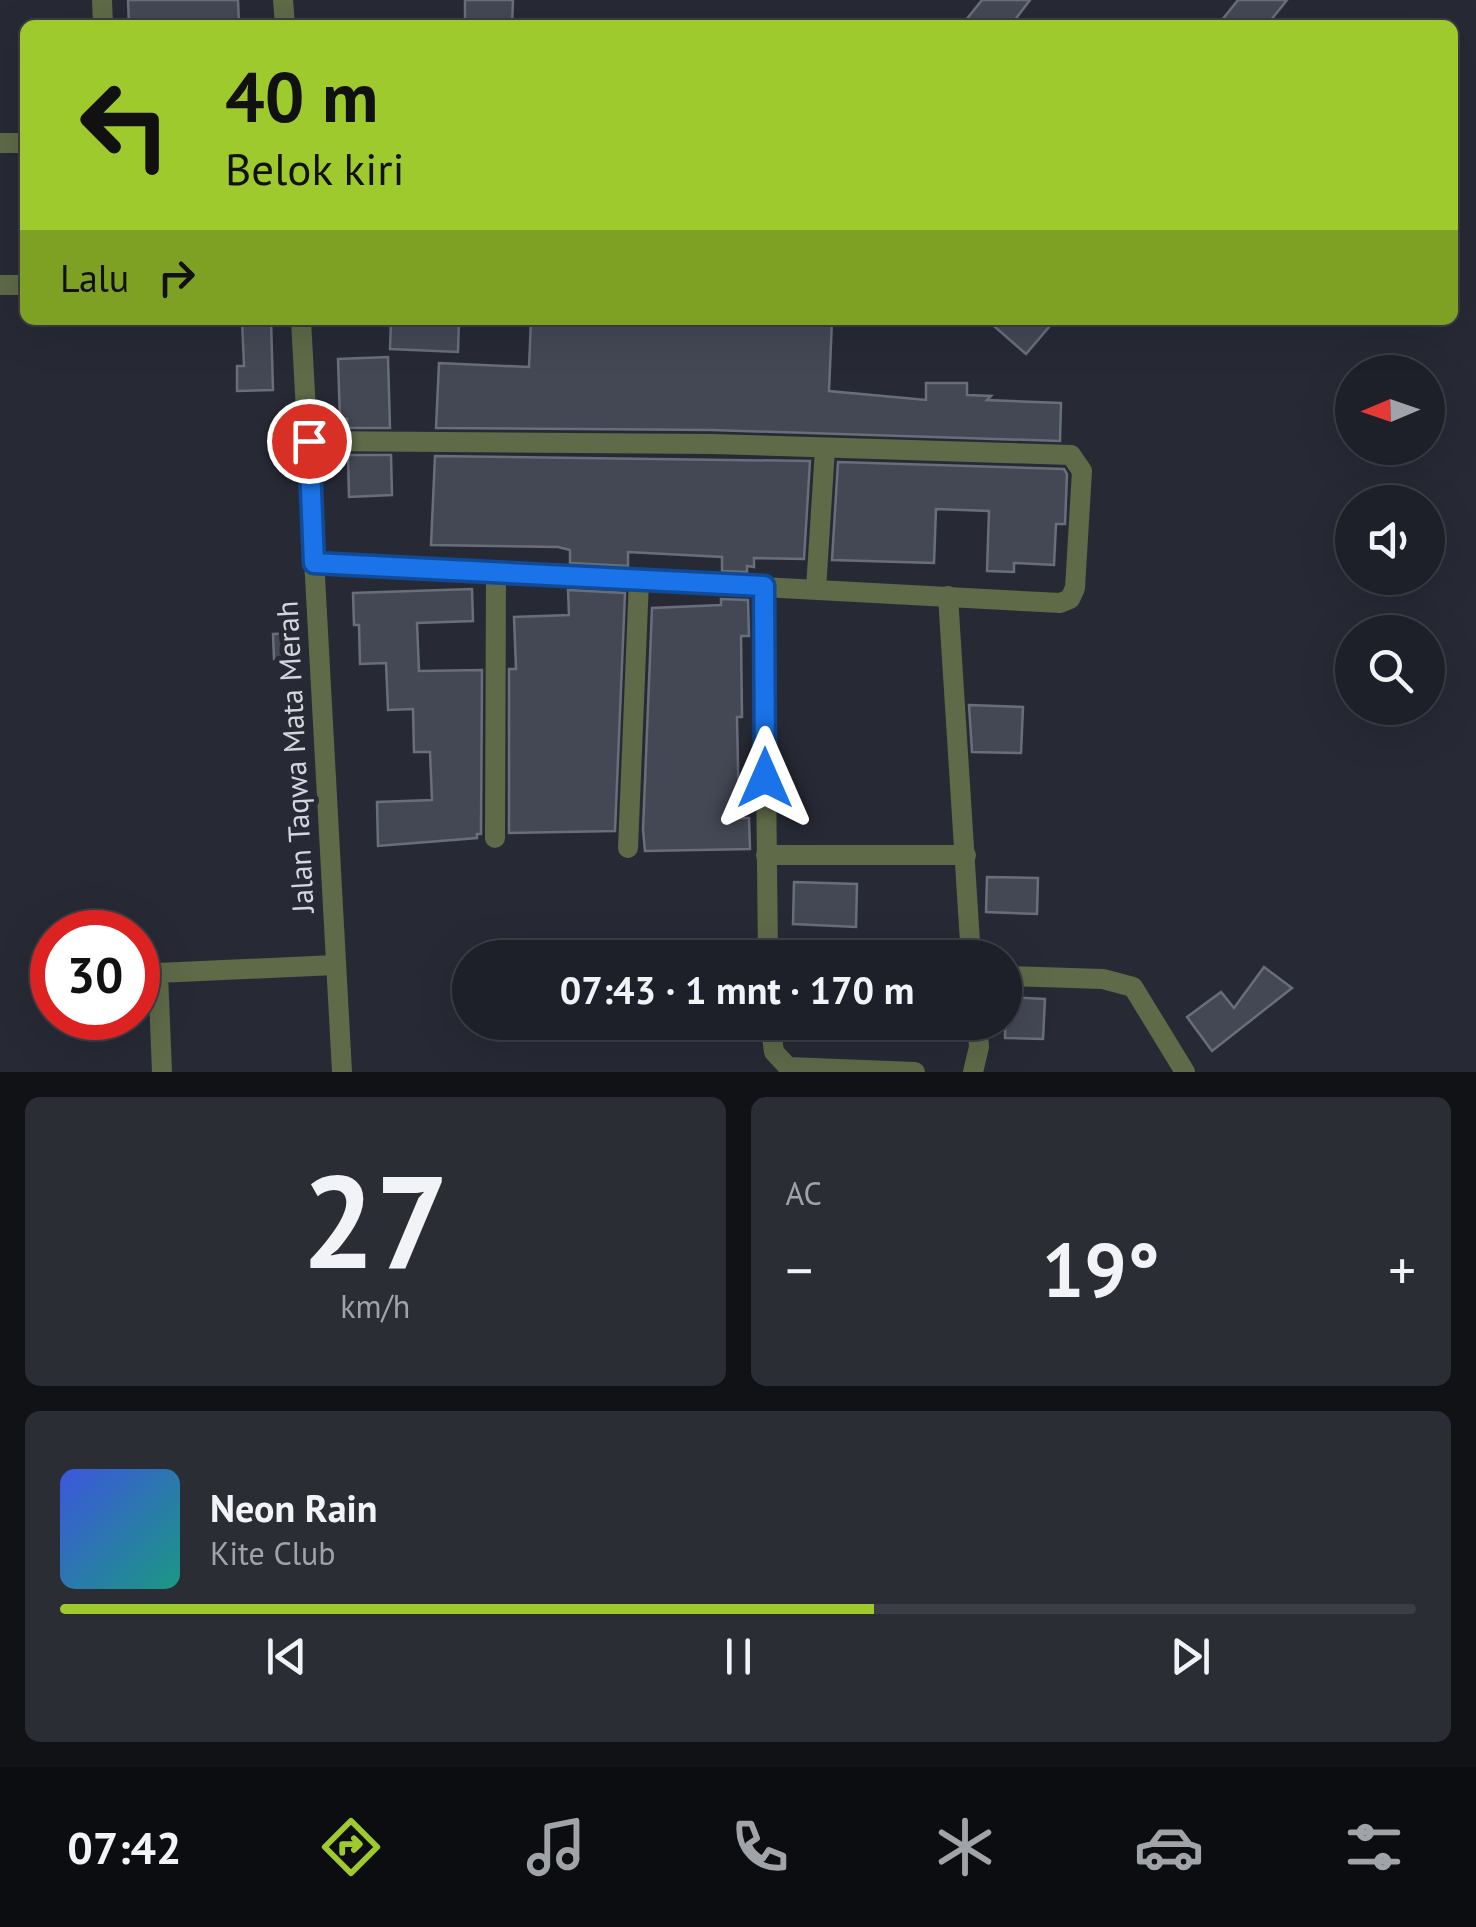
<!DOCTYPE html>
<html lang="id">
<meta charset="utf-8">
<style>
body{margin:0;font-family:"PT Sans",sans-serif;background:#2a2d34;color:#f1f3f6;height:100vh;display:flex;flex-direction:column;font-size:38px;white-space:nowrap}
*{box-sizing:border-box;margin:0}
p{font-size:32px;color:#a0a3a8}
.icon{flex:none;width:55px;height:55px;fill:none;stroke:currentColor;stroke-width:2;stroke-linecap:round;stroke-linejoin:round}
.map{position:relative;height:1072px;overflow:hidden}
.side{display:flex;flex-direction:column;gap:25px;padding:25px;background:#101216;flex:1}
.side>*{flex:none}
.guide{position:absolute;left:20px;top:20px;width:1438px;height:305px;border-radius:15px;box-shadow:0 10px 40px #0002,0 0 0 2px #3b3e45;background:#9eca2e;color:#111;overflow:hidden}
.needle{width:65px;rotate:268deg}
.tools{position:absolute;left:1335px;top:355px;display:grid;gap:20px}
.tools a{display:grid;place-items:center;width:110px;height:110px;border-radius:50%;background:#1d2028;box-shadow:0 10px 40px #0002,0 0 0 2px #3b3e45;font-size:50px}
.speed{position:absolute;left:30px;top:910px;display:flex;gap:20px;font-size:50px;font-weight:700;text-align:center}
.speed>*{display:grid;place-content:center;width:130px;height:130px;border-radius:50%;background:#1d2028;box-shadow:0 10px 40px #0002,0 0 0 2px #3b3e45;line-height:1}
.speed .limit{border:15px solid #d22;background:#fff;color:#111}
.pin{position:absolute;display:grid;place-items:center;width:85px;height:85px;color:#fff;margin:-42px;border:5px solid #fff;border-radius:50%;box-shadow:0 2px 10px #0007}
.me{position:absolute;width:110px;margin:-55px;rotate:0deg;stroke-linejoin:round;filter:drop-shadow(0 0 8px #0008)}
.turn{display:flex;align-items:center;gap:35px;height:210px;padding:0 40px;font-size:45px}
.turn .icon{width:130px;height:130px;stroke-width:2.5}
.turn b{display:block;font-size:70px;line-height:85px}
.then{display:flex;align-items:center;height:95px;padding:0 40px;background:#0003;gap:20px;font-size:38px}
.big{font-size:75px;font-weight:600;line-height:1.1}
.side .widget{flex:1;display:flex;flex-direction:column;justify-content:center;gap:15px;min-width:0;padding:0 35px;border-radius:15px;background:#2a2d34}
.side .dial{align-items:center;gap:0}
.dial b{font-size:130px;line-height:1}
.song{display:flex;align-items:center;gap:30px}
.cover{width:120px;height:120px;border-radius:15px;background:linear-gradient(135deg,hsl(230 70% 55%),hsl(170 70% 35%))}
.played{height:10px;border-radius:5px;background:linear-gradient(90deg,#9eca2e 60%,#3b3e45 60%)}
.keys{display:flex;justify-content:space-around;direction:ltr}
.heat{display:flex;justify-content:space-between;align-items:center;font-size:55px;direction:ltr}
.side .tiles{flex:1;display:grid;gap:25px;grid-template-columns:1fr 1fr}
.widget:last-child{grid-column:span 2}
.trip{position:absolute;left:452px;top:940px;width:570px;height:100px;border-radius:50px;background:#1d2028;box-shadow:0 10px 40px #0002,0 0 0 2px #3b3e45;font-weight:600;line-height:100px;text-align:center}
.dock{display:flex;height:160px;justify-content:space-around;align-items:center;background:#0c0d10;color:#a0a3a8}
.dock .icon{width:70px;height:70px}
.dock .current{color:#9eca2e}
.dock b{font-size:45px;color:#f1f3f6}
.map>svg:first-child{display:block}
.building{fill:#444854;stroke:#696e7b;stroke-width:2.5}
.lines{fill:none;stroke-linecap:round;stroke-linejoin:round}
.street{stroke:#5e6a48;stroke-width:20}
.route-casing{stroke:#114b97;stroke-width:25}
.route{stroke:#1a73e8;stroke-width:18}
.labels{text-anchor:middle;dominant-baseline:central;stroke-width:10;stroke-linejoin:round;paint-order:stroke}
.street-label{font-size:30px;fill:#d3d6dd;stroke:#272a35}
</style>
<div class="map">
<svg width="1476" height="1072" viewBox="0 0 1476 1072">
<rect width="100%" height="100%" fill="#272a35"/>
<g class="building">
<polygon points="128,0 238,0 239,25 129,25"/>
<polygon points="465,0 513,0 512,25 465,25"/>
<polygon points="982,0 1030,0 1011,25 962,25"/>
<polygon points="1238,0 1287,0 1267,25 1218,25"/>
<polygon points="242,320 271,320 273,390 237,391 237,366 244,366"/>
<polygon points="391,320 459,320 458,352 390,349"/>
<polygon points="531,320 832,320 829,391 926,400 926,383 967,383 967,395 991,396 987,400 1061,403 1060,441 712,430 436,428 439,363 529,367"/>
<polygon points="987,320 1055,320 1026,354"/>
<polygon points="388,357 390,428 347,428 347,419 340,420 338,359"/>
<polygon points="348,455 391,455 392,495 349,497"/>
<polygon points="435,456 810,461 804,559 754,558 754,567 747,566 747,572 722,571 722,557 628,552 628,566 570,563 570,550 558,547 431,545"/>
<polygon points="838,462 1064,469 1067,474 1065,524 1056,524 1054,565 1014,563 1014,572 987,571 989,511 936,509 934,563 832,560"/>
<polygon points="472,589 473,621 417,623 419,671 482,670 481,834 477,834 477,838 378,846 377,802 432,800 430,752 414,752 413,709 388,710 386,663 360,664 359,625 354,625 353,593"/>
<polygon points="568,590 625,593 615,831 509,833 509,669 516,669 514,617 569,615"/>
<polygon points="721,599 748,600 749,636 741,636 742,717 737,717 739,818 749,818 750,849 645,851 643,830 652,608 721,605"/>
<polygon points="301,633 302,658 274,659 273,634"/>
<polygon points="969,705 1023,707 1021,753 972,752"/>
<polygon points="987,877 1038,878 1037,914 986,912"/>
<polygon points="794,882 857,884 856,927 793,924"/>
<polygon points="1264,967 1292,988 1212,1051 1187,1017 1221,992 1234,1008"/>
<polygon points="1006,997 1045,999 1043,1039 1005,1038"/>
</g>
<g class="lines">
<g class="street">
<polyline points="102,0 103,25"/>
<polyline points="283,0 285,25"/>
<polyline points="0,143 25,143"/>
<polyline points="0,285 25,285"/>
<polyline points="301,320 342,1072"/>
<polyline points="309,441 712,444 1071,455 1082,471 1075,588 1070,599 1060,603 314,563"/>
<polyline points="764,586 768,958"/>
<polyline points="816,589 825,449"/>
<polyline points="948,596 971,958"/>
<polyline points="495,838 496,573"/>
<polyline points="628,848 639,580"/>
<polyline points="766,855 966,855"/>
<polyline points="1005,976 1103,979 1133,987 1185,1072"/>
<polyline points="770,1022 774,1052 788,1067 915,1072"/>
<polyline points="162,1072 158,973 335,965"/>
<polyline points="973,1072 979,1047 977,1022"/>
</g>
</g>
<g class="lines">
<g class="route-casing">
<polyline id="route" points="309,441 314,563 764,586 765,778"/>
</g>
<use href="#route" class="route"/>
</g>
<g class="labels">
<g class="street-label">
<text transform="translate(294 757) rotate(-93)">Jalan Taqwa Mata Merah</text>
</g>
</g>
</svg>
<div class="tools">
<a><svg class="needle" viewBox="-14 -14 28 28"><path d="M0-13l5 13h-10z" fill="#e53935"/><path d="M0 13l5-13h-10z" fill="#a0a3a8"/></svg></a>
<a><svg class="icon" aria-label="sound" viewBox="0 0 24 24"><path d="M4 9h4l5-4v14l-5-4H4zM17 9q2 3 0 6"/></svg></a>
<a><svg class="icon" aria-label="search" viewBox="0 0 24 24"><circle cx="10" cy="10" r="6"/><path d="M15 15l6 6"/></svg></a>
</div>
<div class="speed"><div class="limit">30</div></div>
<div class="pin" style="left:309px;top:441px;background:#d93025"><svg class="icon" aria-label="arrive" viewBox="0 0 24 24"><path d="M6 21V4h12l-3 4 3 4H6"/></svg></div>
<svg class="me" style="left:765px;top:778px" viewBox="-20 -20 40 40"><path d="M0-17L14 15 0 8-14 15z" fill="#1a73e8" stroke="#fff" stroke-width="4"/></svg>
<div class="trip">07:43 · 1 mnt · 170 m</div>
<div class="guide">
<div class="turn"><svg class="icon" aria-label="left" viewBox="0 0 24 24"><path d="M17 20v-9H6M10 6l-5 5 5 5"/></svg><div><b>40 m</b>Belok kiri</div></div>
<div class="then">Lalu<svg class="icon" aria-label="right" viewBox="0 0 24 24"><path d="M7 20v-9h11M14 6l5 5-5 5"/></svg></div>
</div>
</div>
<section class="side">
<div class="tiles">
<div class="widget dial"><b>27</b><p>km/h</p></div>
<div class="widget"><p>AC</p>
<div class="heat"><a>−</a><b class="big">19°</b><a>+</a></div>
</div>
<div class="widget">
<div class="song"><i class="cover"></i><div><b>Neon Rain</b><p>Kite Club</p></div></div>
<div class="played"></div>
<div class="keys"><svg class="icon" aria-label="previous" viewBox="0 0 24 24"><path d="M18 5L8 12l10 7zM5 5v14"/></svg><svg class="icon" aria-label="pause" viewBox="0 0 24 24"><path d="M8 5v14M16 5v14"/></svg><svg class="icon" aria-label="next" viewBox="0 0 24 24"><path d="M6 5l10 7-10 7zM19 5v14"/></svg></div>
</div>
</div>
</section>
<nav class="dock">
<b>07:42</b>
<svg class="icon current" aria-label="directions" viewBox="0 0 24 24"><path d="M12 3l9 9-9 9-9-9zM9 14v-3h6M13 9l2 2-2 2"/></svg>
<svg class="icon" aria-label="music" viewBox="0 0 24 24"><path d="M9 18V5l10-2v13"/><circle cx="6" cy="18" r="3"/><circle cx="16" cy="16" r="3"/></svg>
<svg class="icon" aria-label="phone" viewBox="0 0 24 24"><path d="M5 4h4l2 5-3 2q2 4 5 5l2-3 5 2v4C11 20 4 13 5 4z"/></svg>
<svg class="icon" aria-label="climate" viewBox="0 0 24 24"><path d="M12 3v18M4 7l16 10M4 17L20 7"/></svg>
<svg class="icon" aria-label="car" viewBox="0 0 24 24"><path d="M5 17H2v-5l4-1 3-4h7l3 4 3 1v5h-3M9 17h6M6 11h13"/><circle cx="7" cy="17" r="2"/><circle cx="17" cy="17" r="2"/></svg>
<svg class="icon" aria-label="filters" viewBox="0 0 24 24"><path d="M4 7h16M4 17h16"/><circle cx="9" cy="7" r="2"/><circle cx="15" cy="17" r="2"/></svg>
</nav>
